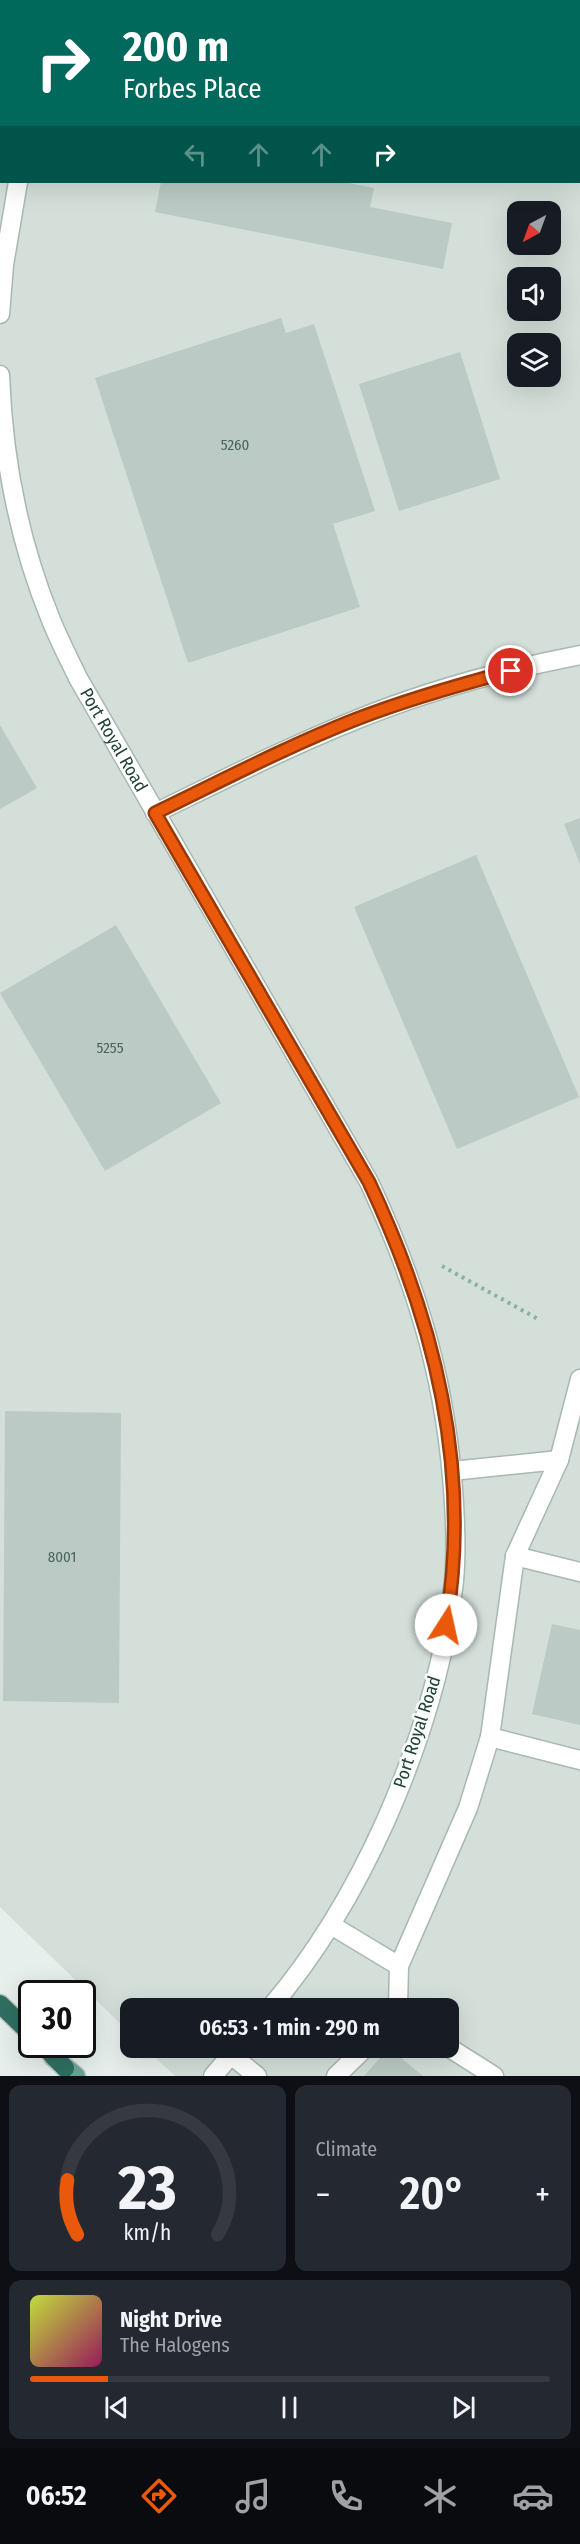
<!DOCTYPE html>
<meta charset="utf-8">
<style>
body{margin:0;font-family:"Fira Sans Condensed",sans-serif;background:#242831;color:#f1f3f6;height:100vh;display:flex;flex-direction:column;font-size:22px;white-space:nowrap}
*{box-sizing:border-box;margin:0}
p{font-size:20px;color:#9ea1a6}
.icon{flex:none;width:33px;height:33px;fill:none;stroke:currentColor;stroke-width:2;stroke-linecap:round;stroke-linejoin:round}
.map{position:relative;height:2076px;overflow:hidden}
.drawer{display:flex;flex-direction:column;gap:9px;padding:9px;background:#0d0f14;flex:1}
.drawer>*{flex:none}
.hud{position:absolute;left:0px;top:0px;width:580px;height:183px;box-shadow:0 6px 24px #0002;background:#00695c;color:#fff;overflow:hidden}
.needle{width:39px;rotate:221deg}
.tools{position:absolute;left:507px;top:201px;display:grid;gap:12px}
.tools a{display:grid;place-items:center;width:54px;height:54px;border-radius:12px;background:#171b24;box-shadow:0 6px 24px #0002;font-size:30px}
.speed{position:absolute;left:18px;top:1980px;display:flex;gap:12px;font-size:30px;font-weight:700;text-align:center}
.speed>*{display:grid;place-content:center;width:78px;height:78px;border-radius:50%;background:#171b24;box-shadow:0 6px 24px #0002;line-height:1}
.speed .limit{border:3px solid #111;border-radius:9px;background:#fff;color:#111}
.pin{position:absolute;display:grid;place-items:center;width:51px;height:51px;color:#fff;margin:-26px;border:3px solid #fff;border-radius:50%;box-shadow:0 2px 6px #0007}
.me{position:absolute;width:66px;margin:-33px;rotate:10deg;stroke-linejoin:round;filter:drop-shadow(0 0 4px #0008)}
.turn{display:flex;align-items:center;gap:21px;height:126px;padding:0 24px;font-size:27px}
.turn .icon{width:78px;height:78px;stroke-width:2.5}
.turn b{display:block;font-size:42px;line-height:51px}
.lanes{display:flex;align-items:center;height:57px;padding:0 24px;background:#0003;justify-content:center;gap:30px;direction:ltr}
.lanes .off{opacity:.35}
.big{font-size:45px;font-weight:600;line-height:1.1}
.drawer .card{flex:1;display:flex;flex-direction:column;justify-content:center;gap:9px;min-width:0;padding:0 21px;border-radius:12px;background:#242831}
.drawer .dial{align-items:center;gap:0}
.dial svg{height:156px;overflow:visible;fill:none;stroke:#363941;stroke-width:7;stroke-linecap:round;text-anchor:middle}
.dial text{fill:#f1f3f6;stroke:none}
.song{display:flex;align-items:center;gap:18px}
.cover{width:72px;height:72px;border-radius:9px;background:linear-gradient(135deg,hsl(70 70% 55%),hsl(330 70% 35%))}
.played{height:6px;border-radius:3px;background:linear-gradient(90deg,#ea580c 15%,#363941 15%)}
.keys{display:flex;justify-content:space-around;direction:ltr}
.heat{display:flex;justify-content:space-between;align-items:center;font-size:33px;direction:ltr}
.drawer .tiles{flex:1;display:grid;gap:9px;grid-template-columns:1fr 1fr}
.card:last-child{grid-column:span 2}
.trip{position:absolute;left:120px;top:1998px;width:339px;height:60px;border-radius:12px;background:#171b24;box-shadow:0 6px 24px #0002;font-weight:600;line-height:60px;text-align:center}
.dock{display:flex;height:96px;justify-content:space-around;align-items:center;background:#090b0e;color:#9ea1a6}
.dock .icon{width:42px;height:42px}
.dock .active{color:#ea580c}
.dock b{font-size:27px;color:#f1f3f6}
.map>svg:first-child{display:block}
.built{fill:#d4dfda;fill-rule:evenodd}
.building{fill:#bbcac4}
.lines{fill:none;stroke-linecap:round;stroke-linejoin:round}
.minor-casing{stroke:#a8b8b2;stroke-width:21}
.major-casing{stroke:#c2cac8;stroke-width:21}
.highway-casing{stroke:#c2cac8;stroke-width:21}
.path{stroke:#86b3a5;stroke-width:4;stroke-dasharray:3 4.5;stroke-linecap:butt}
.minor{stroke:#fff;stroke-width:18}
.major{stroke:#6aa596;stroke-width:18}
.highway{stroke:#2f6f62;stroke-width:18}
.route-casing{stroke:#983908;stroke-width:15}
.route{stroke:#ea580c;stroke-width:10}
.labels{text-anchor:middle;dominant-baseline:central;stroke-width:5;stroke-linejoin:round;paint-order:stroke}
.number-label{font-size:15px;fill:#4a645c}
.street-label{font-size:18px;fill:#24423a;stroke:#f7fbf9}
</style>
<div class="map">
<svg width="580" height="2076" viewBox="0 0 580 2076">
<rect width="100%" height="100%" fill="#e6efeb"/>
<path class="built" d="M 0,0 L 580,0 L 580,2076 L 175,2076 L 145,2048 L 448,2048 L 448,2008 L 130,2008 L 130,2033 L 0,1907 ZM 2,2 L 579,2 L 579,182 L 2,182 ZM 518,212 L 550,212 L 550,244 L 518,244 ZM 518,278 L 550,278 L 550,310 L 518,310 ZM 518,344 L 550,344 L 550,376 L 518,376 Z"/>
<g class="building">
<polygon points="161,182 344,182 374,188 370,207 452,223 443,269 155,212"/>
<polygon points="281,318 286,333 314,324 375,511 333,524 360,607 188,663 95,378"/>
<polygon points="460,352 500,479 399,511 359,384"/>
<polygon points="0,725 37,788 0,809"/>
<polygon points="580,818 580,864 564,824"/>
<polygon points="476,855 579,1097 457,1149 354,907"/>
<polygon points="116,925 221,1103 105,1171 0,993"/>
<polygon points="5,1411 121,1413 119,1703 3,1701"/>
<polygon points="552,1624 580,1630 580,1725 532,1714"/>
<polygon points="389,2048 423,2076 364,2076"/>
</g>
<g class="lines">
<g class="minor-casing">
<g id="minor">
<polyline points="52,2 52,0"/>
<polyline points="0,314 4,265 18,182"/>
<path id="s1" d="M 0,375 C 3,458 19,542 51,620 C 59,640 69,659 78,678 L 369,1182 C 414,1278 443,1371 452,1477 C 455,1511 457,1547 454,1581 C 445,1663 419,1745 386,1820 C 356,1887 318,1952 270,2008"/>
<path d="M 155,813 C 221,781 286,748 353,721 C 426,691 503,670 580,655"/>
<polyline points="452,1471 559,1460"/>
<polyline points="515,1556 580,1572"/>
<polyline points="490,1737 580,1760"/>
<polyline points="331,1925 399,1966"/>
<polyline points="398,2008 399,1966 468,1808 490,1737 515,1556 559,1460 580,1379"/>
<polyline points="448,2047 494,2076"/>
<polyline points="231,2055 257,2076"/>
<polyline points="213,2076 237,2048"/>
<polyline points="336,2076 365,2048"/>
</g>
</g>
<g class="major-casing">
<polyline id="major" points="53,2057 76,2076"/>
</g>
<g class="highway-casing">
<g id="highway">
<polyline points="0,2004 32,2035"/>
<polyline points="42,2044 65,2068"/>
</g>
</g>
<polyline class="path" points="442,1266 538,1319"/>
<use href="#minor" class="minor"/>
<use href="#major" class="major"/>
<use href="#highway" class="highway"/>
</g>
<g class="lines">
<g class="route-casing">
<path id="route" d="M 446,1625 C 472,1470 435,1322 369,1182 L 155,813 C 221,781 286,747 354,720 C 405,700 458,685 511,671"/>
</g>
<use href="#route" class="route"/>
</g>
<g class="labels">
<g class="number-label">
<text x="235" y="445">5260</text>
<text x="110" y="1048">5255</text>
<text x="62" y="1557">8001</text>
</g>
<g class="street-label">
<text stroke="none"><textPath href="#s1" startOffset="387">Port Royal Road</textPath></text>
<text transform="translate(417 1732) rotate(-72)">Port Royal Road</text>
</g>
</g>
</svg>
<div class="tools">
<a><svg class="needle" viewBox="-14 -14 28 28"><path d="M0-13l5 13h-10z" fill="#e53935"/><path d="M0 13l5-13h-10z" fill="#9ea1a6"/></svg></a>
<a><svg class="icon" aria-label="sound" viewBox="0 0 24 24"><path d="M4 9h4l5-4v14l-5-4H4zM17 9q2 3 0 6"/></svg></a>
<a><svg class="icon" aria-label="layers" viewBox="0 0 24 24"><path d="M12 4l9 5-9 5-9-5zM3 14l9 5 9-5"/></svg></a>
</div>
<div class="speed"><div class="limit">30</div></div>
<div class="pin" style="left:511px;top:671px;background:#d93025"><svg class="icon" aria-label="arrive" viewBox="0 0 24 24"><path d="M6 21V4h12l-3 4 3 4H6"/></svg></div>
<svg class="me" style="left:446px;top:1625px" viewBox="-20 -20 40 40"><circle r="19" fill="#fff"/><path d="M0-13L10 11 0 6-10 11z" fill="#ea580c"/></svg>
<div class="trip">06:53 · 1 min · 290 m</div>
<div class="hud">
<div class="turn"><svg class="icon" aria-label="right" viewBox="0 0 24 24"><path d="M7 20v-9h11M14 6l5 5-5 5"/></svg><div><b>200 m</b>Forbes Place</div></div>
<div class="lanes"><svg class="icon off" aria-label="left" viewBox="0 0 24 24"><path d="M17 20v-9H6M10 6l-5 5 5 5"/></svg><svg class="icon off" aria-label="ahead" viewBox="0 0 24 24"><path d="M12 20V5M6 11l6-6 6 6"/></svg><svg class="icon off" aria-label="ahead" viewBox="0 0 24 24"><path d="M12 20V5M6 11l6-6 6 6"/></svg><svg class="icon" aria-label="right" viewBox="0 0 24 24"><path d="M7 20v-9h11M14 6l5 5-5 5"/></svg></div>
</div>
</div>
<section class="drawer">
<div class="tiles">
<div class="card dial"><svg viewBox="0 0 100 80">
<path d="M14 69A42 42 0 1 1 86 69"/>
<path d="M14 69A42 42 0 0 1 9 41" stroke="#ea580c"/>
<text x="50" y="56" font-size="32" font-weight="700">23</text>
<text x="50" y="72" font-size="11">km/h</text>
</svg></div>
<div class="card"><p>Climate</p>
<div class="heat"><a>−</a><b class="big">20°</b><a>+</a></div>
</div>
<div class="card">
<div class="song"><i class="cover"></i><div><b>Night Drive</b><p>The Halogens</p></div></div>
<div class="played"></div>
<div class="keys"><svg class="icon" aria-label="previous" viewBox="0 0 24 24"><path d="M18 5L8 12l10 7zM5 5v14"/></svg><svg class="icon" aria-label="pause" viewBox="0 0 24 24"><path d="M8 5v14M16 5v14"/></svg><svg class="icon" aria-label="next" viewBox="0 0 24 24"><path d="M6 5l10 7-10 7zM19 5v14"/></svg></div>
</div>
</div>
</section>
<nav class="dock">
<b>06:52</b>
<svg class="icon active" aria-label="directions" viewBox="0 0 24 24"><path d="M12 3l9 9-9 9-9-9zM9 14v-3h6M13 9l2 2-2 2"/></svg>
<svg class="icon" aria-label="music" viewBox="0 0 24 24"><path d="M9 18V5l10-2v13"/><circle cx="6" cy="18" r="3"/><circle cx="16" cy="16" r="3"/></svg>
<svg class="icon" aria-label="phone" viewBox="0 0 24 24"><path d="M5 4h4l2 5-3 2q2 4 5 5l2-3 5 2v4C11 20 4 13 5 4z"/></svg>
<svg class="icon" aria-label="climate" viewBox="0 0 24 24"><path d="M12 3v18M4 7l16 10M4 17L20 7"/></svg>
<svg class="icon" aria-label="car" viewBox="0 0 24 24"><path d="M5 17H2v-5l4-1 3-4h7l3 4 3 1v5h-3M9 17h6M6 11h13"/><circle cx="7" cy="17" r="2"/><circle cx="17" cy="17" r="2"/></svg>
</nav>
